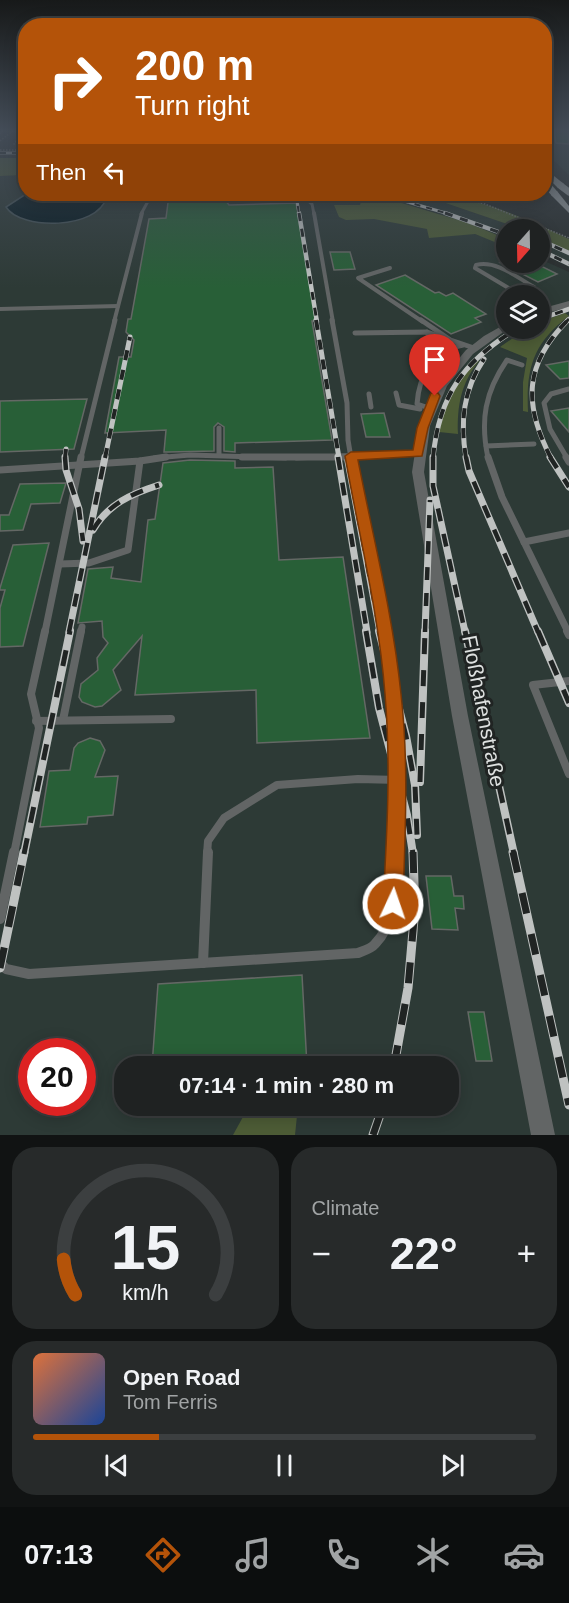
<!DOCTYPE html>
<meta charset="utf-8">
<style>
body{margin:0;font-family:Helvetica,sans-serif;background:#272a2a;color:#f1f3f6;height:100vh;display:flex;flex-direction:column;font-size:22px;white-space:nowrap}
*{box-sizing:border-box;margin:0}
p{font-size:20px;color:#a1a4a5}
.icon{flex:none;width:33px;height:33px;fill:none;stroke:currentColor;stroke-width:2;stroke-linecap:round;stroke-linejoin:round}
.map{position:relative;height:1135px;overflow:hidden}
.panel{display:flex;flex-direction:column;gap:12px;padding:12px;background:#111313;flex:1}
.panel>*{flex:none}
.top-card{position:absolute;left:18px;top:18px;width:534px;height:183px;border-radius:24px;box-shadow:0 3px 15px #0003,0 0 0 2px #3c3f40;background:#b45309;color:#fff;overflow:hidden}
.needle{width:39px;rotate:200deg}
.controls{position:absolute;left:496px;top:219px;display:grid;gap:12px}
.controls a{display:grid;place-items:center;width:54px;height:54px;border-radius:50%;background:#1f2222;box-shadow:0 3px 15px #0003,0 0 0 2px #3c3f40;font-size:30px}
.speed{position:absolute;left:18px;top:1038px;display:flex;gap:12px;font-size:30px;font-weight:700;text-align:center}
.speed>*{display:grid;place-content:center;width:78px;height:78px;border-radius:50%;background:#1f2222;box-shadow:0 3px 15px #0003,0 0 0 2px #3c3f40;line-height:1}
.speed .limit{border:9px solid #d22;background:#fff;color:#111}
.pin{position:absolute;display:grid;place-items:center;width:51px;height:51px;color:#fff;margin:-62px -26px;border-radius:50% 50% 50% 0;rotate:-45deg;box-shadow:0 0 6px #0007}
.pin .icon{rotate:45deg}
.me{position:absolute;width:66px;margin:-33px;rotate:3deg;stroke-linejoin:round;filter:drop-shadow(0 0 4px #0008)}
.turn{display:flex;align-items:center;gap:21px;height:126px;padding:0 18px;font-size:27px}
.turn .icon{width:78px;height:78px;stroke-width:2.5}
.turn b{display:block;font-size:42px;line-height:51px}
.then{display:flex;align-items:center;height:57px;padding:0 18px;background:#0003;gap:12px;font-size:22px}
.big{font-size:45px;font-weight:800;line-height:1.1}
.panel .card{flex:1;display:flex;flex-direction:column;justify-content:center;gap:9px;min-width:0;padding:0 21px;border-radius:24px;background:#272a2a}
.panel .dial{align-items:center;gap:0}
.dial svg{height:156px;overflow:visible;fill:none;stroke:#3c3f40;stroke-width:7;stroke-linecap:round;text-anchor:middle}
.dial text{fill:#f1f3f6;stroke:none}
.song{display:flex;align-items:center;gap:18px}
.cover{width:72px;height:72px;border-radius:9px;background:linear-gradient(135deg,hsl(20 70% 55%),hsl(220 70% 35%))}
.played{height:6px;border-radius:3px;background:linear-gradient(90deg,#b45309 25%,#3c3f40 25%)}
.keys{display:flex;justify-content:space-around;direction:ltr}
.heat{display:flex;justify-content:space-between;align-items:center;font-size:33px;direction:ltr}
.panel .tiles{flex:1;display:grid;gap:12px;grid-template-columns:1fr 1fr}
.card:last-child{grid-column:span 2}
.trip{position:absolute;left:114px;top:1056px;width:345px;height:60px;border-radius:24px;background:#1f2222;box-shadow:0 3px 15px #0003,0 0 0 2px #3c3f40;font-weight:800;line-height:60px;text-align:center}
.tab-bar{display:flex;height:96px;justify-content:space-around;align-items:center;background:#0c0e0e;color:#a1a4a5}
.tab-bar .icon{width:42px;height:42px}
.tab-bar .active{color:#b45309}
.tab-bar b{font-size:27px;color:#f1f3f6}
.map>svg:first-child{display:block}
.built{fill:#2d3a36;fill-rule:evenodd}
.green{fill:#4d5c36}
.water{fill:#00151c;stroke:#435257;stroke-width:1.5}
.building{fill:#285f37;stroke:#646865;stroke-width:1.5}
.lines{fill:none;stroke-linecap:round;stroke-linejoin:round}
.path{stroke:#717675;stroke-width:1.5;stroke-dasharray:1.5 1.5;stroke-linecap:butt}
.service-far5{stroke:#626565;stroke-width:3}
.service-far4{stroke:#626565;stroke-width:4}
.service-far3{stroke:#626565;stroke-width:5}
.service-far2{stroke:#626565;stroke-width:7}
.service-far1{stroke:#626565;stroke-width:8}
.service{stroke:#626565;stroke-width:10}
.minor{fill:#626565;fill-rule:evenodd}
.primary{fill:#969b9c;fill-rule:evenodd}
.rail-far5-casing{stroke:#bfc2c1;stroke-width:3}
.rail-far4-casing{stroke:#bfc2c1;stroke-width:4.5}
.rail-far3-casing{stroke:#bfc2c1;stroke-width:5}
.rail-far2-casing{stroke:#bfc2c1;stroke-width:7}
.rail-far1-casing{stroke:#bfc2c1;stroke-width:8}
.rail-casing{stroke:#bfc2c1;stroke-width:9}
.rail-far5{stroke:#202423;stroke-width:2;stroke-dasharray:6;stroke-linecap:butt}
.rail-far4{stroke:#202423;stroke-width:3;stroke-dasharray:8;stroke-linecap:butt}
.rail-far3{stroke:#202423;stroke-width:4;stroke-dasharray:10;stroke-linecap:butt}
.rail-far2{stroke:#202423;stroke-width:4.5;stroke-dasharray:13;stroke-linecap:butt}
.rail-far1{stroke:#202423;stroke-width:5;stroke-dasharray:16;stroke-linecap:butt}
.rail{stroke:#202423;stroke-width:7;stroke-dasharray:21;stroke-linecap:butt}
.primary-bridge{stroke:#969b9c;stroke-width:7}
.route{fill:#b45309;stroke:#753606;stroke-width:1.5}
.labels{text-anchor:middle;dominant-baseline:central;stroke-width:6;stroke-linejoin:round;paint-order:stroke}
.street-label{font-size:21px;fill:#dee1e0;stroke:#202423}
</style>
<div class="map">
<svg width="569" height="1135" viewBox="0 0 569 1135">
<rect width="100%" height="100%" fill="#292e2d"/>
<g class="built">
<polygon points="544,129 569,129 569,175 545,152"/>
<path d="M 25,175 L 26,194 L 348,194 L 362,196 L 507,245 L 507,262 L 540,262 L 540,259 L 569,272 L 569,1135 L 0,1135 L 0,176 ZM 507,296 L 540,296 L 540,328 L 507,328 ZM 32,1052 L 82,1052 L 82,1102 L 32,1102 ZM 124,1066 L 448,1066 L 448,1106 L 124,1106 Z"/>
<polygon points="368,194 419,194 522,229 507,230 507,239 437,213"/>
<polygon points="540,238 569,251 569,267 540,253"/>
</g>
<g class="green">
<polygon points="0,158 25,158 25,175 0,176"/>
<polygon points="325,194 368,194 385,198 465,222 507,239 507,247 475,234 429,238 427,229 374,219 346,220 339,217 334,205 360,205 361,202 329,197"/>
<path d="M 419,194 C 471,193 522,217 569,239 L 569,251 L 540,238 L 540,230 L 522,229 Z"/>
<path d="M 565,313 L 569,316 C 533,343 526,368 528,412 L 523,411 L 523,382 L 527,358 L 500,347 L 526,329 L 540,328 L 540,322 Z"/>
<path d="M 476,360 L 479,361 C 461,383 457,406 458,434 L 439,432 C 444,404 457,382 476,360 Z"/>
<polygon points="249,1106 298,1106 295,1135 233,1135"/>
</g>
<path class="water" d="M 26,194 L 92,194 L 106,198 C 98,229 21,231 6,207 Z"/>
<g class="building">
<polygon points="554,129 569,129 569,144 556,143"/>
<polygon points="229,194 225,200 229,205 296,203 318,321 312,321 332,440 235,443 235,452 224,451 224,427 218,423 214,427 214,451 168,452 164,452 166,430 105,433 119,357 131,357 134,340 126,332 128,319 131,319 149,219 166,218 169,195"/>
<polygon points="330,252 350,252 355,269 334,270"/>
<polygon points="499,262 533,262 557,274 538,282"/>
<polygon points="405,275 435,293 439,292 446,296 453,293 486,314 475,318 481,322 451,334 376,285"/>
<polygon points="569,361 569,378 560,379 546,365"/>
<polygon points="87,399 74,449 0,452 0,401"/>
<polygon points="569,408 569,432 551,411"/>
<polygon points="384,413 390,437 366,437 361,414"/>
<polygon points="190,460 235,461 235,468 273,467 279,560 343,557 370,738 257,743 256,690 135,695 142,636 113,670 121,690 102,706 95,707 82,702 79,697 81,684 98,670 97,658 108,643 103,637 102,621 78,623 88,569 113,567 111,578 141,582 148,520 155,519 163,463"/>
<polygon points="66,483 60,503 31,504 23,530 0,531 0,515 9,515 20,484"/>
<polygon points="49,543 23,646 0,647 0,608 5,590 0,590 0,588 13,545"/>
<polygon points="90,738 100,741 105,750 95,777 118,776 113,815 88,817 87,824 40,827 49,771 70,770 74,748 78,743"/>
<polygon points="426,876 451,876 454,896 463,896 464,909 455,908 458,930 432,929"/>
<polygon points="302,975 307,1066 152,1066 158,984"/>
<polygon points="468,1012 484,1012 492,1061 476,1061"/>
</g>
<g class="lines">
<g class="path">
<polyline points="0,134 4,129"/>
<polyline points="22,134 14,144 26,144"/>
<polyline points="0,141 15,129"/>
<polyline points="0,150 26,150"/>
<polyline points="446,194 485,204 569,238"/>
</g>
<g class="service-far5">
<polyline points="281,194 303,197 312,204 314,214"/>
<polyline points="229,200 276,194"/>
<polyline points="141,214 152,194"/>
</g>
<g class="service-far4">
<polyline points="314,213 333,322"/>
<polyline points="390,268 358,278 423,322"/>
<path d="M 522,296 L 475,268 L 476,265 C 497,260 516,277 534,287 L 525,296"/>
<polyline points="0,309 118,306"/>
<polyline points="114,322 142,213"/>
</g>
<g class="service-far3">
<polyline points="332,320 347,403 348,440 351,458"/>
<polyline points="421,320 449,339"/>
<polyline points="427,332 434,349 443,352"/>
<polyline points="355,333 427,332 474,348"/>
<polyline points="396,393 399,405 420,409"/>
<polyline points="369,394 371,407"/>
<path d="M 429,408 L 417,404 C 419,375 433,351 463,345"/>
<polyline points="219,428 219,455"/>
<polyline points="486,446 534,444"/>
<polyline points="81,458 115,320"/>
<polyline points="154,458 190,455 286,458"/>
<polyline points="296,458 418,453"/>
<path d="M 488,458 C 480,420 485,392 507,360 L 522,365"/>
<polyline points="567,458 550,429 544,403 551,394 569,389"/>
</g>
<g class="service-far2">
<polyline points="242,457 346,457"/>
<polyline points="351,457 385,632"/>
<polyline points="488,457 502,497 568,632"/>
<polyline points="566,457 569,462"/>
<polyline points="0,470 140,461 166,457"/>
<polyline points="524,542 569,533"/>
<polyline points="60,564 89,563 128,550 140,461"/>
<polyline points="45,632 81,457"/>
<polyline points="81,632 82,627"/>
</g>
<g class="service-far1">
<path d="M 384,631 C 398,704 399,779 395,854"/>
<polyline points="567,631 569,635"/>
<polyline points="569,681 533,685 569,774"/>
<polyline points="63,720 81,631"/>
<polyline points="36,721 171,719"/>
<polyline points="14,854 39,728 31,694 45,631"/>
<polyline points="207,854 208,841 224,818 277,785 358,779 399,780"/>
</g>
<g class="service">
<polyline points="0,919 14,852"/>
<path d="M 0,963 L 6,969 L 29,974 L 358,953 C 363,951 371,949 375,944 C 398,921 394,882 396,852"/>
<polyline points="203,963 208,852"/>
</g>
<g class="minor">
<polygon points="569,301 569,307 540,315 540,309"/>
<polygon points="507,323 507,328 509,328 473,354 447,386 430,426 424,472 468,716 555,1135 531,1135 452,716 412,472 419,426 436,386 466,350 484,336"/>
</g>
<g class="primary">
<polygon points="544,168 564,184 564,188 558,188 544,174"/>
<polygon points="551,191 557,191 569,206 569,213 551,195"/>
</g>
<g class="rail-far5-casing">
<g id="rail-far5">
<polyline points="0,153 26,153"/>
<polyline points="296,194 299,214"/>
<polyline points="380,194 449,214"/>
</g>
</g>
<g class="rail-far4-casing">
<g id="rail-far4">
<polyline points="299,213 317,322"/>
<polyline points="445,213 507,235"/>
<polyline points="540,240 569,253"/>
<polyline points="540,250 569,264"/>
<polyline points="540,319 569,309"/>
<polyline points="566,322 569,319"/>
</g>
</g>
<g class="rail-far3-casing">
<g id="rail-far3">
<polyline points="316,320 339,458"/>
<polyline points="65,458 66,449"/>
<polyline points="105,458 130,337"/>
<path d="M 433,458 C 439,394 464,361 518,328"/>
<path d="M 466,458 C 460,422 463,390 484,359"/>
<path d="M 551,458 C 523,404 524,364 568,320"/>
</g>
</g>
<g class="rail-far2-casing">
<g id="rail-far2">
<polyline points="65,457 66,470 79,509 83,541"/>
<polyline points="338,457 367,632"/>
<polyline points="433,457 433,486 465,632"/>
<polyline points="466,457 469,471 538,632"/>
<polyline points="550,457 569,487"/>
<polyline points="348,461 380,632"/>
<path d="M 93,530 C 108,504 131,494 159,485"/>
<polyline points="69,632 105,457"/>
<polyline points="425,632 430,500"/>
</g>
</g>
<g class="rail-far1-casing">
<g id="rail-far1">
<polyline points="366,631 379,708 407,815 413,854"/>
<polyline points="379,631 406,736 415,785 417,835"/>
<polyline points="465,631 514,854"/>
<polyline points="538,631 569,703"/>
<polyline points="420,782 425,631"/>
<polyline points="24,854 70,631"/>
</g>
</g>
<g class="rail-casing">
<g id="rail">
<polyline points="413,852 415,916"/>
<polyline points="513,852 569,1105"/>
<polyline points="0,968 24,852"/>
<polyline points="394,1066 408,988 415,908"/>
<polyline points="373,1135 383,1106"/>
</g>
</g>
<use href="#rail-far5" class="rail-far5"/>
<use href="#rail-far4" class="rail-far4"/>
<use href="#rail-far3" class="rail-far3"/>
<use href="#rail-far2" class="rail-far2"/>
<use href="#rail-far1" class="rail-far1"/>
<use href="#rail" class="rail"/>
<g class="primary-bridge">
<polyline points="547,185 554,193"/>
<polyline points="561,186 569,192"/>
</g>
</g>
<linearGradient id="sky" x2="0" y2="1"><stop stop-color="#171919"/><stop offset="0.45" stop-color="#434c57"/><stop offset="1" stop-color="#434c57" stop-opacity="0"/></linearGradient>
<rect width="569" height="288" fill="url(#sky)"/>
<path class="route" d="M 431,393 L 438,393 L 440,396 L 428,428 L 422,456 L 358,460 C 373,537 393,615 401,694 C 409,764 405,834 403,904 L 400,911 L 393,914 L 386,911 L 383,904 C 387,834 391,765 385,694 C 379,615 359,535 345,456 L 351,452 L 413,450 L 417,428 Z"/>
<g class="labels">
<g class="street-label">
<text transform="translate(484 711) rotate(79)">Floßhafenstraße</text>
</g>
</g>
</svg>
<div class="controls">
<a><svg class="needle" viewBox="-14 -14 28 28"><path d="M0-13l5 13h-10z" fill="#e53935"/><path d="M0 13l5-13h-10z" fill="#a1a4a5"/></svg></a>
<a><svg class="icon" aria-label="layers" viewBox="0 0 24 24"><path d="M12 4l9 5-9 5-9-5zM3 14l9 5 9-5"/></svg></a>
</div>
<div class="speed"><div class="limit">20</div></div>
<div class="pin" style="left:435px;top:396px;background:#d93025"><svg class="icon" aria-label="arrive" viewBox="0 0 24 24"><path d="M6 21V4h12l-3 4 3 4H6"/></svg></div>
<svg class="me" style="left:393px;top:904px" viewBox="-20 -20 40 40"><circle r="17" fill="#b45309" stroke="#fff" stroke-width="3"/><path d="M0-11L8 9 0 5-8 9z" fill="#fff"/></svg>
<div class="trip">07:14 · 1 min · 280 m</div>
<div class="top-card">
<div class="turn"><svg class="icon" aria-label="right" viewBox="0 0 24 24"><path d="M7 20v-9h11M14 6l5 5-5 5"/></svg><div><b>200 m</b>Turn right</div></div>
<div class="then">Then<svg class="icon" aria-label="left" viewBox="0 0 24 24"><path d="M17 20v-9H6M10 6l-5 5 5 5"/></svg></div>
</div>
</div>
<section class="panel">
<div class="tiles">
<div class="card dial"><svg viewBox="0 0 100 80">
<path d="M14 69A42 42 0 1 1 86 69"/>
<path d="M14 69A42 42 0 0 1 8 51" stroke="#b45309"/>
<text x="50" y="56" font-size="32" font-weight="700">15</text>
<text x="50" y="72" font-size="11">km/h</text>
</svg></div>
<div class="card"><p>Climate</p>
<div class="heat"><a>−</a><b class="big">22°</b><a>+</a></div>
</div>
<div class="card">
<div class="song"><i class="cover"></i><div><b>Open Road</b><p>Tom Ferris</p></div></div>
<div class="played"></div>
<div class="keys"><svg class="icon" aria-label="previous" viewBox="0 0 24 24"><path d="M18 5L8 12l10 7zM5 5v14"/></svg><svg class="icon" aria-label="pause" viewBox="0 0 24 24"><path d="M8 5v14M16 5v14"/></svg><svg class="icon" aria-label="next" viewBox="0 0 24 24"><path d="M6 5l10 7-10 7zM19 5v14"/></svg></div>
</div>
</div>
</section>
<nav class="tab-bar">
<b>07:13</b>
<svg class="icon active" aria-label="directions" viewBox="0 0 24 24"><path d="M12 3l9 9-9 9-9-9zM9 14v-3h6M13 9l2 2-2 2"/></svg>
<svg class="icon" aria-label="music" viewBox="0 0 24 24"><path d="M9 18V5l10-2v13"/><circle cx="6" cy="18" r="3"/><circle cx="16" cy="16" r="3"/></svg>
<svg class="icon" aria-label="phone" viewBox="0 0 24 24"><path d="M5 4h4l2 5-3 2q2 4 5 5l2-3 5 2v4C11 20 4 13 5 4z"/></svg>
<svg class="icon" aria-label="climate" viewBox="0 0 24 24"><path d="M12 3v18M4 7l16 10M4 17L20 7"/></svg>
<svg class="icon" aria-label="car" viewBox="0 0 24 24"><path d="M5 17H2v-5l4-1 3-4h7l3 4 3 1v5h-3M9 17h6M6 11h13"/><circle cx="7" cy="17" r="2"/><circle cx="17" cy="17" r="2"/></svg>
</nav>
